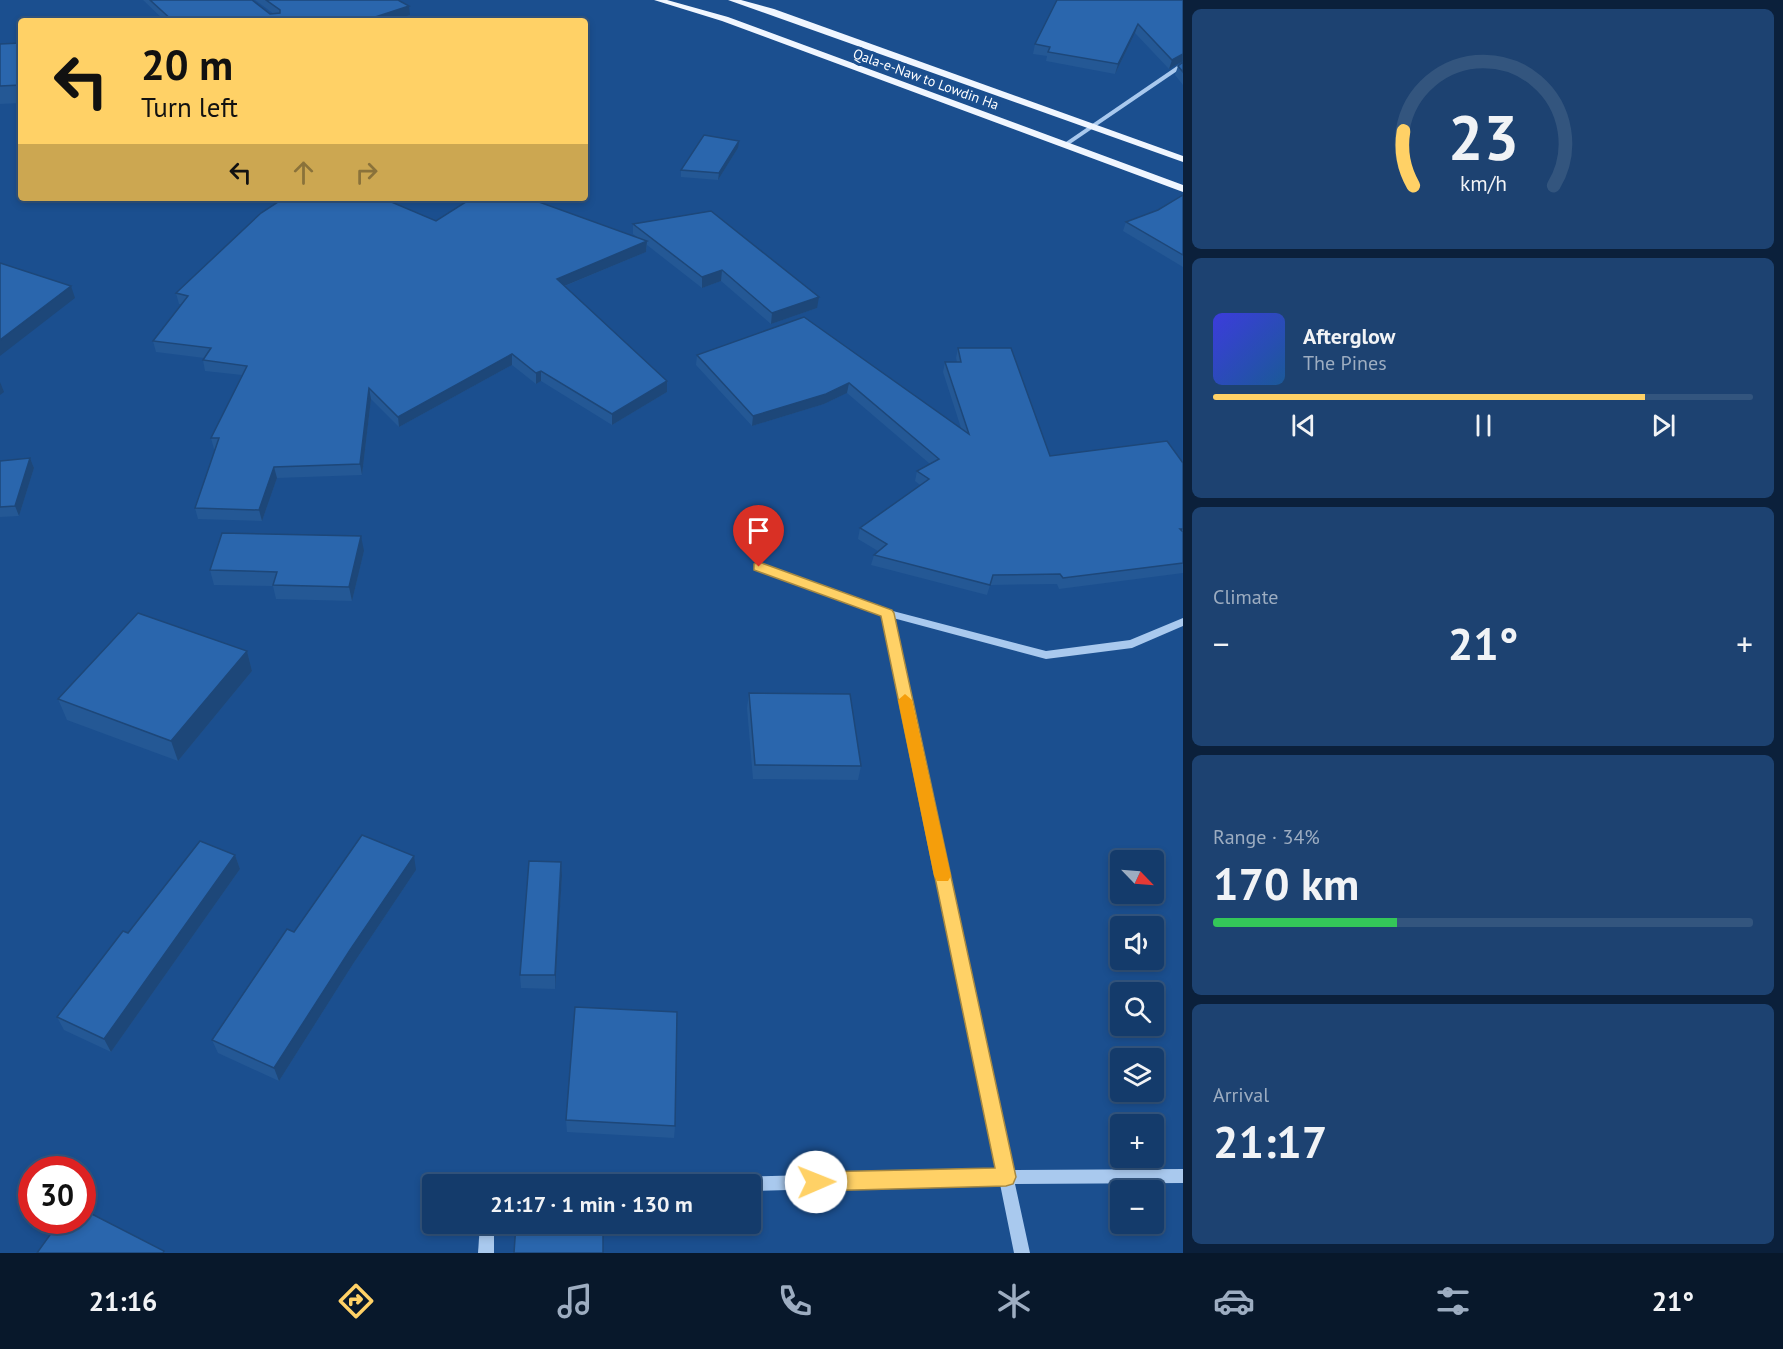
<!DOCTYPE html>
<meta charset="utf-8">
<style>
body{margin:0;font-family:"PT Sans",sans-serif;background:#1d4271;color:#f1f3f6;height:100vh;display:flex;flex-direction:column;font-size:22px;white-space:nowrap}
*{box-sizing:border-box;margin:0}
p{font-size:20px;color:#9dadc1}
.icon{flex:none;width:33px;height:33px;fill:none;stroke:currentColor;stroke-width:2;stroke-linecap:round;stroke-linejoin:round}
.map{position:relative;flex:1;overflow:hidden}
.sheet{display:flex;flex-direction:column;gap:9px;padding:9px;background:#0b203b;width:600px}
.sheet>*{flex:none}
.hud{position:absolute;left:18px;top:18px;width:570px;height:183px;border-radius:6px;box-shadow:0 3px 9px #0003,0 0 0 2px #33557e;background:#ffd166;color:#111;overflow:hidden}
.needle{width:39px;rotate:115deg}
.fabs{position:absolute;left:1110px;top:850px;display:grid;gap:12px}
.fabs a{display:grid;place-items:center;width:54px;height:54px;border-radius:6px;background:#143b6b;box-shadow:0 3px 9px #0003,0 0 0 2px #33557e;font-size:30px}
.speed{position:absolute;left:18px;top:1156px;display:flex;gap:12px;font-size:30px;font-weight:700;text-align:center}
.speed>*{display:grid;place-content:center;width:78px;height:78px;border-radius:50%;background:#143b6b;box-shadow:0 3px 9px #0003,0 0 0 2px #33557e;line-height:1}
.speed .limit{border:9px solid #d22;background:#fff;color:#111}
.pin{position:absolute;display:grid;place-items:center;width:51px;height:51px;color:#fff;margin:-62px -26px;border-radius:50% 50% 50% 0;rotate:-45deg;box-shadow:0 0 6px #0007}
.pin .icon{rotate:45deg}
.me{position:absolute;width:66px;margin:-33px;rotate:89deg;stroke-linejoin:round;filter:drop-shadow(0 0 4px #0008)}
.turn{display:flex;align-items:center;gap:21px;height:126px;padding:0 24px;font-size:27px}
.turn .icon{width:78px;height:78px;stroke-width:2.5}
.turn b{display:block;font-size:42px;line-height:51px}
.lanes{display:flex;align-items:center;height:57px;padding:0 24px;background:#0003;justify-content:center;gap:30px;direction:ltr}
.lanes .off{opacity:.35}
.big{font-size:45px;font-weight:600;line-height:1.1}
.sheet .widget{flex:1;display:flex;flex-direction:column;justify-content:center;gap:9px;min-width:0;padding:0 21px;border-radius:9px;background:#1d4271}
.sheet .dial{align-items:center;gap:0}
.dial svg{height:156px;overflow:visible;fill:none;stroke:#33557e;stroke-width:7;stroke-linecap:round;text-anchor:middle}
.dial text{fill:#f1f3f6;stroke:none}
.song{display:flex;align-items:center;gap:18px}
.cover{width:72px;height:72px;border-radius:9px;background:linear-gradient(135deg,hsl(240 70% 55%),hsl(210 70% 35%))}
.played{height:6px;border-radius:3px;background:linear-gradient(90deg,#ffd166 80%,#33557e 80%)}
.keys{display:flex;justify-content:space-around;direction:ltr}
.heat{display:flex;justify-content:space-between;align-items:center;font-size:33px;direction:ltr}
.charge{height:9px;border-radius:4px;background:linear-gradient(90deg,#34c759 34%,#33557e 0)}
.trip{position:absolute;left:422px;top:1174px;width:339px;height:60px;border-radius:6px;background:#143b6b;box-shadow:0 3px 9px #0003,0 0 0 2px #33557e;font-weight:600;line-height:60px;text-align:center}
.dock{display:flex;height:96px;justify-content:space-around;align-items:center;background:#08182b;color:#9dadc1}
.dock .icon{width:42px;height:42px}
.dock .on{color:#ffd166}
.dock b{font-size:27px;color:#f1f3f6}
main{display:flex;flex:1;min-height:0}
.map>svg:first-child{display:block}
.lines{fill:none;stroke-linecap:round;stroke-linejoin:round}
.minor{fill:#a9c9ee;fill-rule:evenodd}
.major{fill:#f0f6ff;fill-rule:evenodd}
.wall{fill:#245895}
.shaded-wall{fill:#1d4779}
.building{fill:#2a66ad;stroke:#1d4779;stroke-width:1.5}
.route{fill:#ffd166;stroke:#a68842;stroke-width:1.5}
.slow{fill:#f59e0b}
.labels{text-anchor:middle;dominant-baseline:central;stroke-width:6;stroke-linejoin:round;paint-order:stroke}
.far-street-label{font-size:14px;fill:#fff;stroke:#1b4f8f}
</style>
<main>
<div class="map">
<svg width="1183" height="1253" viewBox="0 0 1183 1253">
<rect width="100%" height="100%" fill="#1b4f8f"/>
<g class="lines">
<g class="minor">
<polygon points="1183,62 1183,67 1067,146 1063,146 1063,144"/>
<polygon points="759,564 889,610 1046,651 1130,640 1183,618 1183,626 1132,648 1046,659 893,618 1012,1170 1183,1169 1183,1183 1015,1184 1030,1253 1014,1253 1000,1184 750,1191 750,1185 690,1185 692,1180 697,1178 997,1170 882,615 755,569 754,567"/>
<polygon points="480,1224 494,1224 494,1253 478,1253"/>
</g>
<g class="major">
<polygon points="654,0 667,0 728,17 1183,185 1183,192 722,21"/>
<polygon points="728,0 741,0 774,9 1183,156 1183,162"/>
</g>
</g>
<g class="wall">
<polygon points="143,0 252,0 270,14 274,14 255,0 398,0 410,15 392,21 165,21"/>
<polygon points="1183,0 1183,61 1169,69 1135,33 1115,74 1046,61 1047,56 1033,54 1035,44"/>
<polygon points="21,43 21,103 0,104 0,44"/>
<polygon points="1183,62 1183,85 1175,75 1178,66"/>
<polygon points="738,148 718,180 681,177 681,170"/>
<polygon points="1183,195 1183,267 1123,231 1126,222 1158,210"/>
<polygon points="436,221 637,237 633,234 633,224 817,308 771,324 721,281 702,288 647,245 646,252 565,286 667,392 612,425 541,381 536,384 512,365 399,427 371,399 362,475 277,478 262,521 198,519 195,508 216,449 214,449 211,438 242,375 205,371 203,360 204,358 156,352 153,341 181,304 179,304 176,293"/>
<polygon points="804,317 961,428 943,372 945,362 957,362 956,358 958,348 1050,456 1183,463 1183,573 1059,589 1057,584 990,585 987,595 871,565 874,555 878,551 858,539 860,528 920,485 915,481 917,471 930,464 847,393 824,404 752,426 696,365 697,355"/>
<polygon points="30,458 34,468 19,516 0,517 0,461"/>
<polygon points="364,551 352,601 276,599 273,586 214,585 210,570"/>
<polygon points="247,651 252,671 178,761 67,720 58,699"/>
<polygon points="749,693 861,766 858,780 753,779 747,708"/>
<polygon points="235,855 240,869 111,1052 64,1030 57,1017 128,933"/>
<polygon points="561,862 562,876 555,989 521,988 520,975"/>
<polygon points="416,870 353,964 279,1081 218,1053 212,1040 294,932"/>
<polygon points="566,1120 675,1126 674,1138 567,1132"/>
</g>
<g class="shaded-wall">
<polygon points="409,6 410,15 392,21 363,21"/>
<polygon points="1138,24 1135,33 1115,74 1118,64"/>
<polygon points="1183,54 1183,61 1169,69 1172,60"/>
<polygon points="739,141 738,148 718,180 719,173"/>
<polygon points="647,241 646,252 557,289 557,279"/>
<polygon points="722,270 721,281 702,288 702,277"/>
<polygon points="71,286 75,298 0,356 0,340"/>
<polygon points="819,297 817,308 771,324 772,313"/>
<polygon points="512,354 512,365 399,427 398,417"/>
<polygon points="541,371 541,381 536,384 536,373"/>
<polygon points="667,381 667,392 612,425 612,414"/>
<polygon points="0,382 4,392 0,395"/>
<polygon points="849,383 847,393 824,404 752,426 753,416"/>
<polygon points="369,388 371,399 362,475 360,464"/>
<polygon points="30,458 34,468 19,516 15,506"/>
<polygon points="274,467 277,478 262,521 259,510"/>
<polygon points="361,536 364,551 352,601 349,587"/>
<polygon points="247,651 252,671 178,761 171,741"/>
<polygon points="235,855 240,869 111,1052 104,1039"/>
<polygon points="414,856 416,870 353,964 279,1081 274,1068 350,950"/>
<polygon points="561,862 562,876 555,989 555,975"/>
</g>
<g class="building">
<polygon points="150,0 252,0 270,14 280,13 280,10 266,0 398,0 409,6 363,21 173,21"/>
<polygon points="1057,0 1183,0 1183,54 1172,60 1138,24 1118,64 1048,52 1050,47 1035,44"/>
<polygon points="21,43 21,85 0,86 0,44"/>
<polygon points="1183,62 1183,72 1178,66"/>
<polygon points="704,135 739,141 719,173 681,170"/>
<polygon points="1183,195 1183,255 1126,222 1158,210"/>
<polygon points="284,198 382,198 436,221 472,198 528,198 647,241 557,279 667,381 612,414 541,371 536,373 512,354 398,417 369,388 360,464 274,467 259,510 195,508 219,438 211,438 247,366 203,360 211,348 153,341 188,296 176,293 261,213"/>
<polygon points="711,211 819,297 772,313 722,270 702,277 633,224"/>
<polygon points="0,263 71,286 0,340"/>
<polygon points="804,317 969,434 945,362 961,362 958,348 1011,348 1050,456 1167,441 1183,463 1183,529 1180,529 1183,532 1183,563 1063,578 1060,574 993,575 990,585 874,555 887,544 860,528 929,479 917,471 939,459 849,383 826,394 753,416 697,355"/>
<polygon points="30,458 15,506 0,507 0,461"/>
<polygon points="222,533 361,536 349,587 273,585 277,572 210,570"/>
<polygon points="138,613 247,651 171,741 58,699"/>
<polygon points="749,693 850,694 861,766 755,765"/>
<polygon points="362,835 414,856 350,950 274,1068 212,1040 287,929 294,932"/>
<polygon points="200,841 235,855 104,1039 57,1017 123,931 128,933"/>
<polygon points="529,861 561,862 555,975 520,975"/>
<polygon points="575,1007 677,1012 675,1126 566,1120"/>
<polygon points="82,1209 164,1251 163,1253 37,1253 60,1221 82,1221"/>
<polygon points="516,1224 603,1225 603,1253 514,1253"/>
</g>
<polygon class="route" points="759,562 892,610 894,613 1016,1177 1013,1184 1006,1186 816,1191 809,1189 806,1182 809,1175 816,1172 995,1168 881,616 754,570 754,564"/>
<polygon class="slow" points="905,694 912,700 951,876 948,881 937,881 934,876 898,700"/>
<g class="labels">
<g class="far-street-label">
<text transform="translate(926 79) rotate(20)">Qala-e-Naw to Lowdin Ha</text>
</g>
</g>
</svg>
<div class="fabs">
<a><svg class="needle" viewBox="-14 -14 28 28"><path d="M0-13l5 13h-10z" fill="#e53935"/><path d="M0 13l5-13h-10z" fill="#9dadc1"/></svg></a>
<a><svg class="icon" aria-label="sound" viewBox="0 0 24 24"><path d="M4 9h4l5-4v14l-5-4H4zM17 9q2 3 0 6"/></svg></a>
<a><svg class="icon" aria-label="search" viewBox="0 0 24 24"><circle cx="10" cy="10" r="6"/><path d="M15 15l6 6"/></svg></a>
<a><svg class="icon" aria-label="layers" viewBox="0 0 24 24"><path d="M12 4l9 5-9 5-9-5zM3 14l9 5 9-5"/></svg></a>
<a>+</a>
<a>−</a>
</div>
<div class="speed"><div class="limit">30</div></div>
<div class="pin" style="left:759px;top:567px;background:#d93025"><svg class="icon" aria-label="arrive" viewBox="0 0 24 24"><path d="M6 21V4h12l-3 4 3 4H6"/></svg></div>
<svg class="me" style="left:816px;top:1182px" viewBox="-20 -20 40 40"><circle r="19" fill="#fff"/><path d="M0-13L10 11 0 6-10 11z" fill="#ffd166"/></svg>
<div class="trip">21:17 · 1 min · 130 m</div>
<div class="hud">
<div class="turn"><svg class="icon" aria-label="left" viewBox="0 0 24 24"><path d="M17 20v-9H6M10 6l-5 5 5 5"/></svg><div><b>20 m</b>Turn left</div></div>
<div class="lanes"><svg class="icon" aria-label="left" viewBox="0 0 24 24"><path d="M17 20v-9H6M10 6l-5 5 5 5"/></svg><svg class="icon off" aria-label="ahead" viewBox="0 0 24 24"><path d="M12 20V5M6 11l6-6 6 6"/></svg><svg class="icon off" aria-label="right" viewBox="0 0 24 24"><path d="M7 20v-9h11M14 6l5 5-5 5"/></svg></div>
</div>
</div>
<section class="sheet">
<div class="widget dial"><svg viewBox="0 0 100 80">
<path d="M14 69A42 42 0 1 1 86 69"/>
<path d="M14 69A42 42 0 0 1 9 41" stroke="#ffd166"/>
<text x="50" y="56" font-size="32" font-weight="700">23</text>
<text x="50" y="72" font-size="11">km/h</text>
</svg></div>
<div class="widget">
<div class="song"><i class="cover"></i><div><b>Afterglow</b><p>The Pines</p></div></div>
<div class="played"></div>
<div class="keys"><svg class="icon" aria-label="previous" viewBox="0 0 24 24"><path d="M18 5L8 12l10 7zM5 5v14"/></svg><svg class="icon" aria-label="pause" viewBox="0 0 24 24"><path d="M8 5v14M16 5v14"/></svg><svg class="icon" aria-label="next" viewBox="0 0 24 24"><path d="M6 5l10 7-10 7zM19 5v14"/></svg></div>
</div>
<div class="widget"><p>Climate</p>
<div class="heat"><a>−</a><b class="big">21°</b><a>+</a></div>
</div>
<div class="widget"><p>Range · 34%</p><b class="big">170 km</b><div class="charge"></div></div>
<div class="widget"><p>Arrival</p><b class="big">21:17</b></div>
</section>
</main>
<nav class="dock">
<b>21:16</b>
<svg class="icon on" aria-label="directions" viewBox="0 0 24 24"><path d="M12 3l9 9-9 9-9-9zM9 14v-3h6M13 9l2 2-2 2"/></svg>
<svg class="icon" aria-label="music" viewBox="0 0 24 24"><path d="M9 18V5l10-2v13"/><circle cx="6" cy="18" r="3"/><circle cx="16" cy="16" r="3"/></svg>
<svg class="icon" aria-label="phone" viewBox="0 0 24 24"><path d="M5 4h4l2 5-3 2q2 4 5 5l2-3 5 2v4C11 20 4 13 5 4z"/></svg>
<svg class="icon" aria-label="climate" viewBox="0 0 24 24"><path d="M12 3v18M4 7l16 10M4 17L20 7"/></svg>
<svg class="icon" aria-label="car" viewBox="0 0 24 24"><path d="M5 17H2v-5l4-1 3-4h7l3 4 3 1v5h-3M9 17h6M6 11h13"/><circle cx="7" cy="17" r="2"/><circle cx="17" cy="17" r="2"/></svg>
<svg class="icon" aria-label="filters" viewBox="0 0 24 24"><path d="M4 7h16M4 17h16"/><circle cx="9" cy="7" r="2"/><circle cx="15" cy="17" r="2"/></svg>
<b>21°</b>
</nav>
